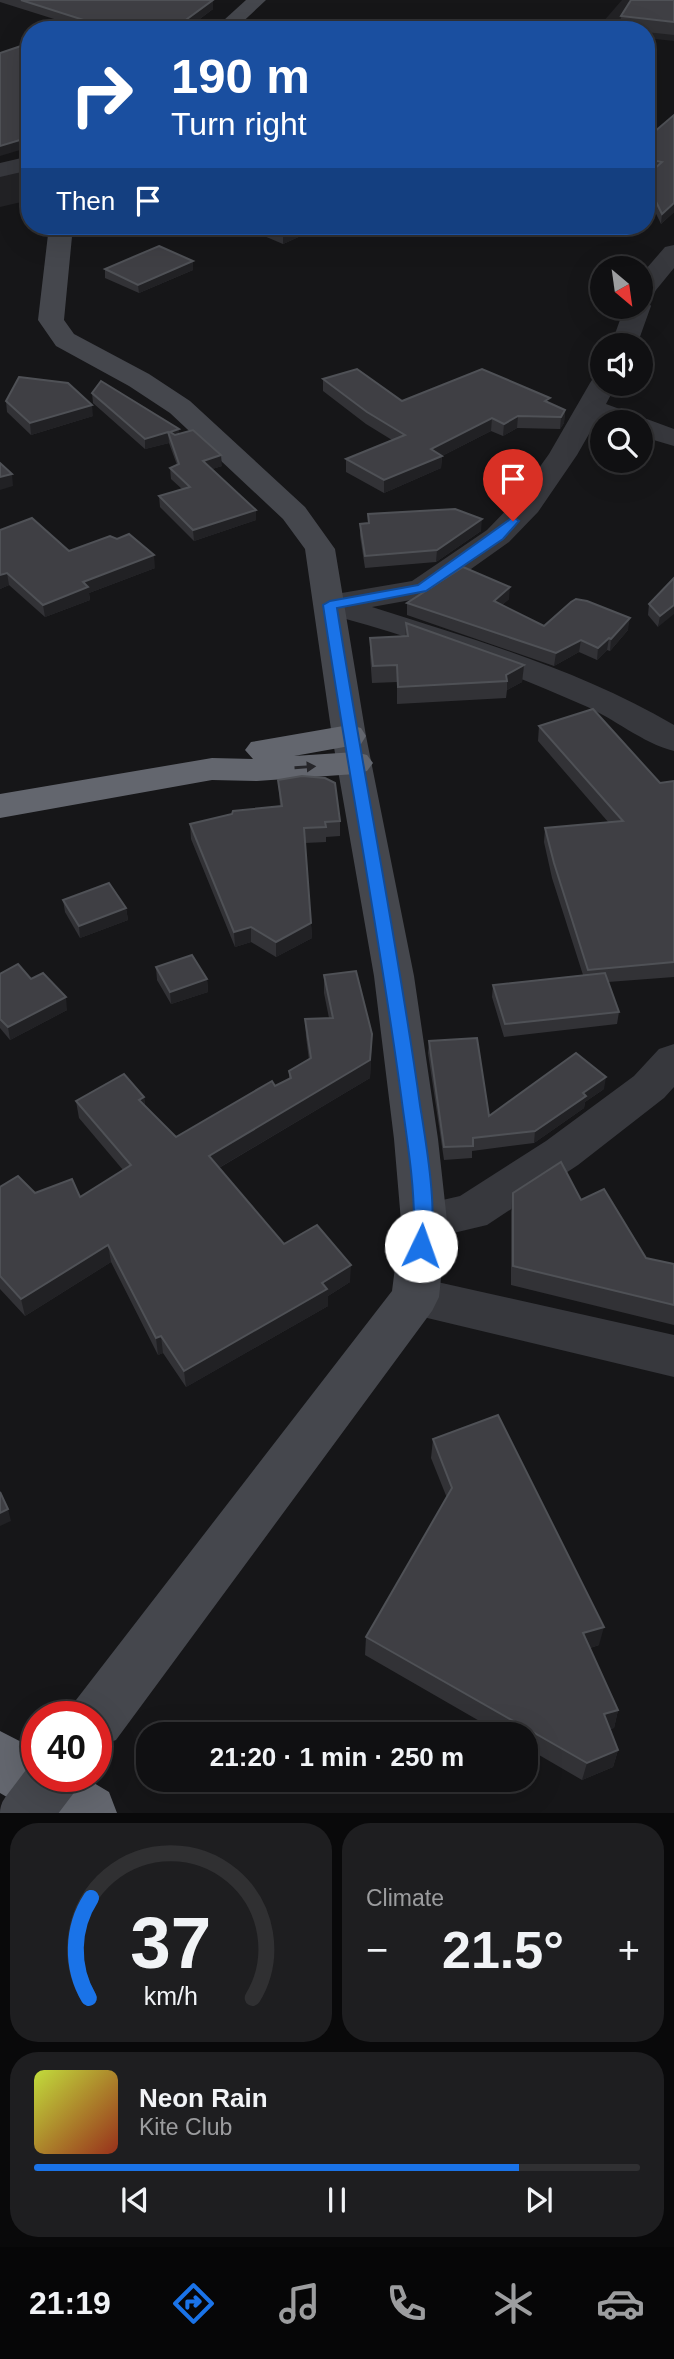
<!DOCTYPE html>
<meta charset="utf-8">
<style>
body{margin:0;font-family:Helvetica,sans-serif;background:#1e1e20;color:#f1f3f6;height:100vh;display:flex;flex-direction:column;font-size:26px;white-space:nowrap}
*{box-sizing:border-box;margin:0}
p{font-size:23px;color:#9c9d9f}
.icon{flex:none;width:38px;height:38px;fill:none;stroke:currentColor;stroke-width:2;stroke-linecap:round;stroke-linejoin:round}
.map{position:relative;height:1813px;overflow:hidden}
.side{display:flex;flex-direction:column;gap:10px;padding:10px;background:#09090a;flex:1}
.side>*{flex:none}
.hud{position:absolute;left:21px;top:21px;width:634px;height:214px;border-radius:28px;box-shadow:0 7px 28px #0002,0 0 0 2px #303032;background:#1a4fa0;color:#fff;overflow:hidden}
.needle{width:46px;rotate:151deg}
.fabs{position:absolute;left:590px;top:256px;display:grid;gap:14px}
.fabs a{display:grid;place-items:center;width:63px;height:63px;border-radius:50%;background:#101012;box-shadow:0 7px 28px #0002,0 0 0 2px #303032;font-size:35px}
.speed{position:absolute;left:21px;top:1701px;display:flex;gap:14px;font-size:35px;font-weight:700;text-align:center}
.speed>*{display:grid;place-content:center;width:91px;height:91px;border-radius:50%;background:#101012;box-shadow:0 7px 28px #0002,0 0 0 2px #303032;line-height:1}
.speed .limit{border:10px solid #d22;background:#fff;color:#111}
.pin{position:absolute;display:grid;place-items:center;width:60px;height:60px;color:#fff;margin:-72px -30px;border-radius:50% 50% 50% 0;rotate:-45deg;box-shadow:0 0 7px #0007}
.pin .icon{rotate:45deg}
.me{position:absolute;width:77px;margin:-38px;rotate:3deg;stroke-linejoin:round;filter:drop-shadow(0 0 5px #0008)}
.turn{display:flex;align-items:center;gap:24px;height:147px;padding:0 35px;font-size:32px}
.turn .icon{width:91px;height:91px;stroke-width:2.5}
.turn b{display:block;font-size:49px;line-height:60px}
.then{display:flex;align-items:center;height:66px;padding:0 35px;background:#0003;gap:14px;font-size:26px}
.big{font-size:52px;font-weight:800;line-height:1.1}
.side .card{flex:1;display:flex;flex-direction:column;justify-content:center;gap:10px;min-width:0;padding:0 24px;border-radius:28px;background:#1e1e20}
.side .dial{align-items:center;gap:0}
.dial svg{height:182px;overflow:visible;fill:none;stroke:#303032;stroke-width:7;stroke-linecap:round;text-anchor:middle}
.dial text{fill:#f1f3f6;stroke:none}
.song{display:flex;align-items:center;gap:21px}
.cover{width:84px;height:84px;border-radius:10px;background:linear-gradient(135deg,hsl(70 70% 55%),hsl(10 70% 35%))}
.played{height:7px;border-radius:4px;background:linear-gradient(90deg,#1a73e8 80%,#303032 80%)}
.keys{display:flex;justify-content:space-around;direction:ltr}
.heat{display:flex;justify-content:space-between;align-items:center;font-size:38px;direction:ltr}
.side .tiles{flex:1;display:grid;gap:10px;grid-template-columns:1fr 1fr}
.card:last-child{grid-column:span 2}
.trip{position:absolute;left:136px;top:1722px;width:402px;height:70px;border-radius:28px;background:#101012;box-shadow:0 7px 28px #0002,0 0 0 2px #303032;font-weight:800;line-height:70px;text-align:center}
.tab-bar{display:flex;height:112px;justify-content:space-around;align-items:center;background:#060607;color:#9c9d9f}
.tab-bar .icon{width:49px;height:49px}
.tab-bar .selected{color:#1a73e8}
.tab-bar b{font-size:32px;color:#f1f3f6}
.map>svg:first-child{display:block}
.built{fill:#222225}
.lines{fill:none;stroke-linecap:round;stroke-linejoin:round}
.street{fill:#37383d;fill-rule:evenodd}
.secondary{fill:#45474d;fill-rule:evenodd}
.highway{fill:#63666e;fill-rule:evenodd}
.secondary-bridge{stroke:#45474d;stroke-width:52}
.wall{fill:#323236}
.shaded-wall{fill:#212124}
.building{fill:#3f3f44;stroke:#4f5156;stroke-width:2}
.oneway{fill:#26262a}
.route{fill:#1a73e8;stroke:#114b97;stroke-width:2}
</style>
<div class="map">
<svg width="674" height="1813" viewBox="0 0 674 1813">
<rect width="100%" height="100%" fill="#161618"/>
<g class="built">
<polygon points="622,0 674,0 674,41 646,38 646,30 596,30"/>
<polygon points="30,165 30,200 0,207 0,173"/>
</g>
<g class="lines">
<g class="street">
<polygon points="30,156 30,170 0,177 0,163"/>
<polygon points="674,245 674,268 656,290 649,303 651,306 637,345 611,345 625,306 640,306 640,276 665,247"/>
<path d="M 602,375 L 602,383 L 617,383 L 606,404 L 674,429 L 674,446 L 640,436 L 640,422 L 597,420 L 577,455 L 538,512 L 509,542 L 433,596 L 372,607 C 476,640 580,670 674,725 L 674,751 C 642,743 614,718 583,705 C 498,668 409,634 319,612 L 314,605 L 319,598 L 330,595 L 412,581 L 487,530 L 516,500 L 549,454 L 590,383 L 594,377 Z"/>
<polygon points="674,1044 674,1087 664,1098 578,1165 487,1225 424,1240 408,1234 401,1221 408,1208 460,1196 546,1141 634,1076 659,1049"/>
<polygon points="415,1277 674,1335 674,1377 398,1311 391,1297 398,1283"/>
</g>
<g class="secondary">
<polygon points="246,0 266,0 234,30 213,30"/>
<polygon points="49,226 73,226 64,320 74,334 149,374 190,401 305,507 335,549 366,736 414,976 438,1139 447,1221 439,1297 432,1311 116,1740 96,1748 96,1717 69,1717 76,1700 392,1291 401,1221 394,1139 374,976 332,736 305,549 283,519 170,413 129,386 56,346 38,320"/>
</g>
<g class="highway">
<polygon points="349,725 361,728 366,736 361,744 294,756 355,752 367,755 373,763 367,771 355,774 257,781 212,780 0,818 0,794 212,758 253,759 245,750 251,742"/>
<polygon points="0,1731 37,1750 37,1776 82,1776 109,1792 117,1813 34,1813 0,1793"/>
</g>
<polyline class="secondary-bridge" points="26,1813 54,1776"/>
</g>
<g class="wall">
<polygon points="0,0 213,0 213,9 185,30 51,30 51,29 70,24 0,2"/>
<polygon points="674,0 674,35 646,32 646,30 620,29 621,16"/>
<polygon points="674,115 674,212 661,224 646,193 646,176 653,170 646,169 646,139"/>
<polygon points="240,226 323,226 283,244"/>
<polygon points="105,269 193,270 139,293 105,278"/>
<polygon points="323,379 402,401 550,403 565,410 564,423 560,429 517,428 503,436 491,431 442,456 441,468 384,493 346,472 346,459 392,440 366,424 323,391"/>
<polygon points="92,393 179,429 179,434 222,466 212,469 256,520 194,541 160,507 159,496 182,489 171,479 170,468 177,465 169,443 145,449 93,403"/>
<polygon points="6,401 93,416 31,435 7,412"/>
<polygon points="368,514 481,531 436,562 365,568 360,536 360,524 368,523"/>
<polygon points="0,530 69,551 155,568 89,593 90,600 45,617 9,585 0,589"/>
<polygon points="674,578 658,627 648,615 649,604"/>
<polygon points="509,599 502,605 544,626 628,630 610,651 607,650 597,660 579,652 554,666 407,615 407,603"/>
<polygon points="406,623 524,665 522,682 507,690 506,698 397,704 397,682 372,683 370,655 370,638 405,636"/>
<polygon points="539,726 660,783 674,781 674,977 608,982 619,1012 617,1024 504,1037 492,997 493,985 583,975 552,878 544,842 545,828 609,823 538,741"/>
<polygon points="278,780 340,821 340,836 326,837 326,842 305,843 312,938 276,957 251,942 235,947 191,839 190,824 280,806"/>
<polygon points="63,900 126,908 128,920 80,938 65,912"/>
<polygon points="156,967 207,979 208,992 171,1004 157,980"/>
<polygon points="0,974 31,979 67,1010 10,1040 0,1028"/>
<polygon points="324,975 372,1034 370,1078 219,1168 284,1244 350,1282 328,1296 328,1306 186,1387 163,1353 158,1355 111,1262 25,1316 0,1289 0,1187 35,1193 80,1197 123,1170 79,1118 76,1101 144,1097 145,1106 176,1137 289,1079 289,1071 309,1060 306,1037 305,1019 329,1018 324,993"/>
<polygon points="429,1041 489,1116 604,1089 585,1102 584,1108 534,1143 472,1151 472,1158 444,1160 428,1053"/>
<polygon points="513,1193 581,1200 646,1258 674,1264 674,1325 511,1285 511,1212"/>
<polygon points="433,1439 599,1645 590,1648 618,1710 614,1728 610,1729 618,1750 613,1767 582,1780 527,1748 527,1734 502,1734 365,1655 366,1637 447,1498 431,1458"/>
</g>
<g class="shaded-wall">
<polygon points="213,0 213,9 185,30 172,30"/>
<polygon points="30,137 30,147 0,156 0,146"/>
<polygon points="674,203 674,212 661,224 662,214"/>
<polygon points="304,226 323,226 283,244 283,235"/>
<polygon points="193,261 193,270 139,293 138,285"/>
<polygon points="92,405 93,416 31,435 30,423"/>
<polygon points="565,410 564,423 560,429 561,417"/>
<polygon points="518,416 517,428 503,436 504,424"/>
<polygon points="492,418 491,431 442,456 441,468 384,493 384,480 431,449"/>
<polygon points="179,429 180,440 170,432"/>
<polygon points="168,432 169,443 145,449 145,439"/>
<polygon points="221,455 222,466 203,472 203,461"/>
<polygon points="12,474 13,486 0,490 0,477"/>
<polygon points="256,510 256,520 194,541 193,530"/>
<polygon points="482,519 481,531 436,562 437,550"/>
<polygon points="154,555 155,568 89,593 90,600 45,617 43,605 83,582"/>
<polygon points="7,573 9,585 0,589 0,575"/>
<polygon points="510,587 509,599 493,613 494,601"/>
<polygon points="674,605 674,614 658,627 660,616"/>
<polygon points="630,618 628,630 610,651 611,639"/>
<polygon points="609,638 607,650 597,660 598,648"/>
<polygon points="581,640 579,652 554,666 556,653"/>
<polygon points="524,665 522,682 507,690 507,681 506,675"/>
<polygon points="126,908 128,920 80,938 79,926"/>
<polygon points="311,923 312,938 276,957 276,942"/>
<polygon points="251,927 251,942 235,947 234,932"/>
<polygon points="207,979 208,992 171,1004 170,992"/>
<polygon points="66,997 67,1010 10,1040 8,1027"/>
<polygon points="372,1034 370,1078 210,1173 209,1156"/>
<polygon points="606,1077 604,1089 585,1102 584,1108 534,1143 535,1131 583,1093"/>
<polygon points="144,1097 146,1115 139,1100"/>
<polygon points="108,1245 111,1262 25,1316 21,1299"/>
<polygon points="351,1265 350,1282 328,1296 328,1306 186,1387 184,1371"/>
<polygon points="161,1336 163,1353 158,1355 156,1338"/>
<polygon points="8,1509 11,1521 0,1526 0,1513"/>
<polygon points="604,1627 599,1645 580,1651 583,1633"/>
<polygon points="618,1710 614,1728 599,1731 604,1714"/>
<polygon points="618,1750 613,1767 582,1780 587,1763"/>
</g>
<g class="building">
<polygon points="21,0 213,0 172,30 53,30 51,29 87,21"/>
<polygon points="631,0 674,0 674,22 621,16"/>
<polygon points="30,43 30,137 0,146 0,53"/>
<polygon points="674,115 674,203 662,214 646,181 646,176 662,162 646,159 646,139"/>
<polygon points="261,226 304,226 283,235"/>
<polygon points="159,246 193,261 138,285 105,269"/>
<polygon points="357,369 402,401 482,369 550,398 545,401 565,410 561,417 518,416 504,424 492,418 431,449 442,456 384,480 346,459 405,435 367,412 323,379"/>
<polygon points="19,377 68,383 92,405 30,423 6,401"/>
<polygon points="101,381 179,429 170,432 175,435 193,430 221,455 203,461 256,510 193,530 159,496 190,487 170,468 179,464 168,432 145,439 92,393"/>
<polygon points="0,463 12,474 0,477"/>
<polygon points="455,509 482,519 437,550 365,556 360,524 369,523 368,514"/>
<polygon points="32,518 69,551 110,536 117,539 129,534 154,555 83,582 88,587 43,605 7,573 0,575 0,530"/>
<polygon points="463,567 510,587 494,601 544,626 571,602 576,599 587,601 630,618 611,639 609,638 598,648 581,640 556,653 407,603"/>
<polygon points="674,578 674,605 660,616 649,604"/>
<polygon points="406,623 524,665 506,675 507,681 398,687 397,665 373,666 370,638 408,636"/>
<polygon points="593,709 660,783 674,781 674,962 588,970 554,863 545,828 623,821 539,726"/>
<polygon points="302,776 325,778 335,783 340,821 325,822 326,827 304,828 311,923 276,942 251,927 234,932 190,824 232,814 233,811 282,806 278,780"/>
<polygon points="109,883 126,908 79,926 63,900"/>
<polygon points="192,955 207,979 170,992 156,967"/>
<polygon points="18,964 31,979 43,973 66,997 8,1027 0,1019 0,974"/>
<polygon points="356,971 372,1034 370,1060 209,1156 284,1244 317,1225 351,1265 322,1283 327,1289 184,1371 161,1336 156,1338 108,1245 21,1299 0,1276 0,1187 18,1176 35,1193 72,1179 80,1197 131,1165 76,1101 124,1074 144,1097 139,1100 176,1137 272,1081 275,1086 291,1078 289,1071 311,1058 305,1019 333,1018 324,975"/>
<polygon points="605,973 619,1012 505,1024 493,985"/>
<polygon points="477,1038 489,1116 576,1053 606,1077 583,1093 586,1096 535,1131 473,1138 473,1146 444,1147 429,1041"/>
<polygon points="561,1162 581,1200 604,1189 646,1258 674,1264 674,1305 513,1266 513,1193"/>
<polygon points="498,1415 604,1627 583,1633 618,1710 604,1714 618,1750 587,1763 366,1637 452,1488 433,1439"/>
<polygon points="0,1492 8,1509 0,1513"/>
</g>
<defs><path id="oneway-solid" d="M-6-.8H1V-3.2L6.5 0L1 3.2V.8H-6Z" transform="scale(1.75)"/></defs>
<use class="oneway" href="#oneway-solid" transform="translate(305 767) rotate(-4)"/>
<path class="route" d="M 513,517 L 519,521 L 503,539 L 426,591 L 337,608 C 363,774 397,938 420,1105 C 425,1137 441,1225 427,1252 L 421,1254 L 414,1252 C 409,1242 414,1232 414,1221 C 414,1184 408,1146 403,1110 C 381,941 348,774 323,605 L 330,601 L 418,585 Z"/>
</svg>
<div class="fabs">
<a><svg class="needle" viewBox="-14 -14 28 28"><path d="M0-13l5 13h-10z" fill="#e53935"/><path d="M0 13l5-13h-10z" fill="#9c9d9f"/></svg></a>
<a><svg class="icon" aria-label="sound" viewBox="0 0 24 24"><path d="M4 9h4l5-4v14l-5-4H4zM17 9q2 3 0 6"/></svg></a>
<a><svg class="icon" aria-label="search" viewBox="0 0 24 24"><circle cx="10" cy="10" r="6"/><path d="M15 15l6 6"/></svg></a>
</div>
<div class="speed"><div class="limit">40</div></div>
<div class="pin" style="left:513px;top:521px;background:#d93025"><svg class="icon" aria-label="arrive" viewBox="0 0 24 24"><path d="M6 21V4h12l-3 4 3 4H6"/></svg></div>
<svg class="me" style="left:421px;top:1246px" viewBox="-20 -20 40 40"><circle r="19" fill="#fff"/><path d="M0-13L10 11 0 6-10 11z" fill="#1a73e8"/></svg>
<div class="trip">21:20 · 1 min · 250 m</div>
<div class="hud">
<div class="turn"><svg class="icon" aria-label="right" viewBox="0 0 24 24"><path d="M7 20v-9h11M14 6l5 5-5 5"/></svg><div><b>190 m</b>Turn right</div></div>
<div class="then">Then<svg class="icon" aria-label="arrive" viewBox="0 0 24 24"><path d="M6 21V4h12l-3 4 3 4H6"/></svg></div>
</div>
</div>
<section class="side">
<div class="tiles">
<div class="card dial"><svg viewBox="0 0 100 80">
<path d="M14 69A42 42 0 1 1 86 69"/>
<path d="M14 69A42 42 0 0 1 15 25" stroke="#1a73e8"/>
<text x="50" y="56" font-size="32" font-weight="700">37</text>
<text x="50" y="72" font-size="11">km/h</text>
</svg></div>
<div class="card"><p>Climate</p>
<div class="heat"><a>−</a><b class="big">21.5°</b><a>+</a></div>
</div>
<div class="card">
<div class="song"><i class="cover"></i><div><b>Neon Rain</b><p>Kite Club</p></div></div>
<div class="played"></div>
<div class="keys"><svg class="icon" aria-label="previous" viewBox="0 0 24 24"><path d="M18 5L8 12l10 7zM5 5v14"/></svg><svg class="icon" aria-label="pause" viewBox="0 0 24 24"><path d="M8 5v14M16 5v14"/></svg><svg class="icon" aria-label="next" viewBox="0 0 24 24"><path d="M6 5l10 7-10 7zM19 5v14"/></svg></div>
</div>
</div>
</section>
<nav class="tab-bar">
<b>21:19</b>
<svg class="icon selected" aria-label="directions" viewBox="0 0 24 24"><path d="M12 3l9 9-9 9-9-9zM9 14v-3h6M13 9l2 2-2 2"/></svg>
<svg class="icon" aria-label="music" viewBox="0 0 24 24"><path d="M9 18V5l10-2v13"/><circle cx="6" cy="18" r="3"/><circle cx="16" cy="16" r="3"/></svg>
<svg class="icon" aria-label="phone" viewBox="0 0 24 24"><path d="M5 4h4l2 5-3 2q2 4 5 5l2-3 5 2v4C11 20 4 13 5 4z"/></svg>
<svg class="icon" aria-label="climate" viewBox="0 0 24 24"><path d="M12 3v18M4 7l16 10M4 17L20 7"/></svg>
<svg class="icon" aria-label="car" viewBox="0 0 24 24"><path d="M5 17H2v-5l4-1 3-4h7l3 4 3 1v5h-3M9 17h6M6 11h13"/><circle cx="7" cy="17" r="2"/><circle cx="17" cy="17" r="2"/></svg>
</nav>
